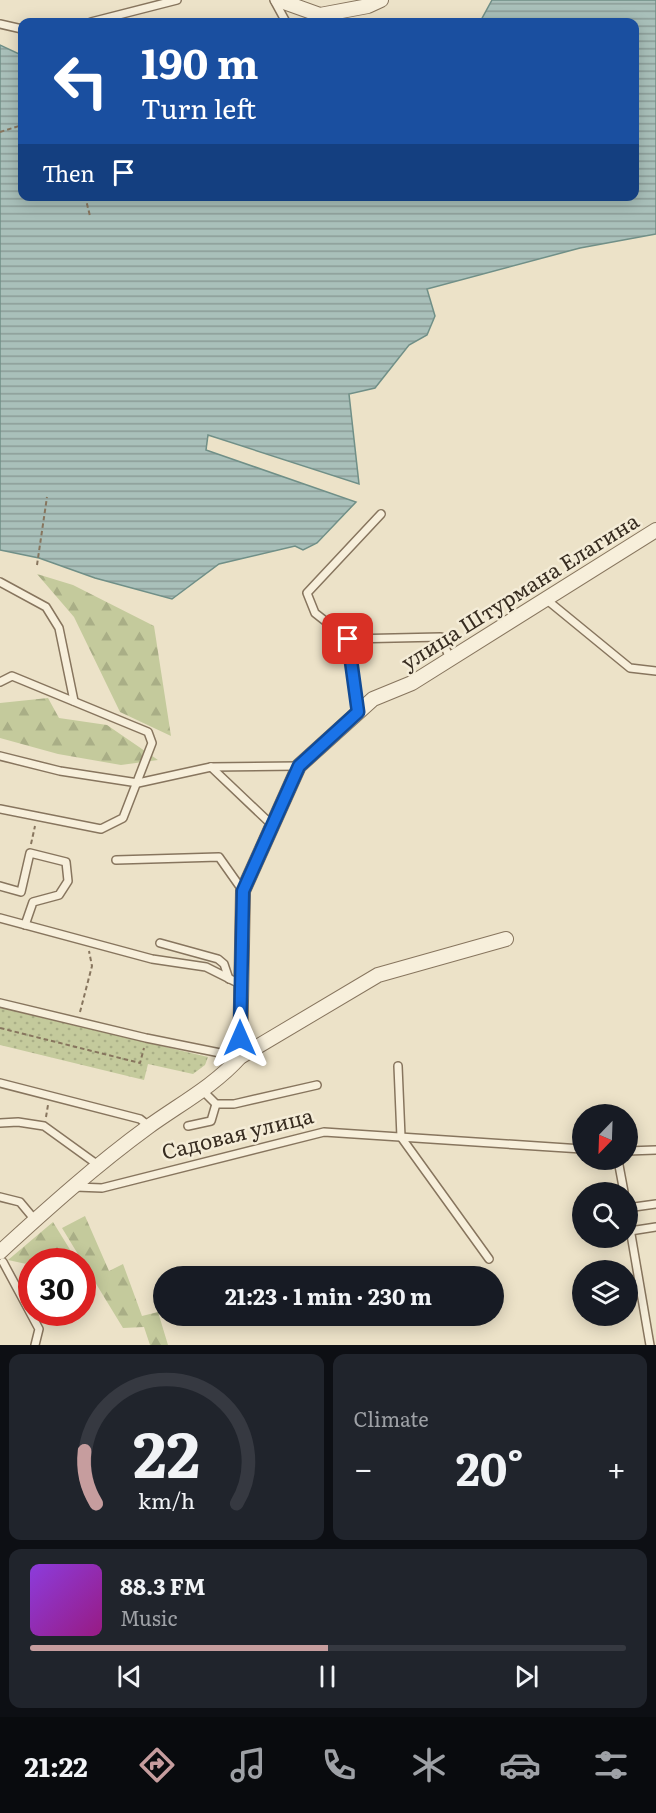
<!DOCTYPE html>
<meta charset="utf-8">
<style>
body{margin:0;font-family:Literata,serif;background:#20242c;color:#f1f3f6;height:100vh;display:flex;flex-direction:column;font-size:22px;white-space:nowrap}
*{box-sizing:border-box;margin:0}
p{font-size:20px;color:#9ea1a6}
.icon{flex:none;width:33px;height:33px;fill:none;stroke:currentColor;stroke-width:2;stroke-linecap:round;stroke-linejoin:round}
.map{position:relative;height:1345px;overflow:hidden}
.panel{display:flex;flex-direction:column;gap:9px;padding:9px;background:#0d0f14;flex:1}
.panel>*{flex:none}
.top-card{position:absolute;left:18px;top:18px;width:621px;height:183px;border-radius:12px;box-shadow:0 3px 15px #0003;background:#1a4fa0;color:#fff;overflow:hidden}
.needle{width:39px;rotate:203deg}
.tools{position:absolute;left:572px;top:1104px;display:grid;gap:12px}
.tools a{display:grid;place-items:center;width:66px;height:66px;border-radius:50%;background:#171b24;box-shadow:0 3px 15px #0003;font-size:30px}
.speed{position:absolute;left:18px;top:1248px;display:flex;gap:12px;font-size:30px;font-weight:700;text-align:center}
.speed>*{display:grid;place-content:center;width:78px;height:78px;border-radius:50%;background:#171b24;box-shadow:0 3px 15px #0003;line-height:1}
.speed .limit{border:9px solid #d22;background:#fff;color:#111}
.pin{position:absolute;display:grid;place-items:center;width:51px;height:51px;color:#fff;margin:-26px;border-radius:12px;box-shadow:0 3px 9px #0006}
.me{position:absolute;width:66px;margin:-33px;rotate:0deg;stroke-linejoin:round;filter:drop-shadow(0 0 4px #0008)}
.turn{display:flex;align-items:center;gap:21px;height:126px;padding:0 24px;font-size:27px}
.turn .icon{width:78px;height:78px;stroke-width:2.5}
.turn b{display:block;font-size:42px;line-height:51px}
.then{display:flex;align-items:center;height:57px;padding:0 24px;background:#0003;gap:12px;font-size:22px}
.big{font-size:45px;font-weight:700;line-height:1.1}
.panel .tile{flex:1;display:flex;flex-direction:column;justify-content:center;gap:9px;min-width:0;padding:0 21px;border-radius:12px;background:#20242c}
.panel .dial{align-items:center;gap:0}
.dial svg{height:156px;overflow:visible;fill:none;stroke:#363941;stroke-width:7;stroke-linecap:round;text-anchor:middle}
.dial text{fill:#f1f3f6;stroke:none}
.song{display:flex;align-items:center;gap:18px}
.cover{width:72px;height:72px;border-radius:9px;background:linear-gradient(135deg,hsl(270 70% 55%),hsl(310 70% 35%))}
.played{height:6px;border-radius:3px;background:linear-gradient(90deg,#c69d9e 50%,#363941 50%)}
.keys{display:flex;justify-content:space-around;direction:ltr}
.heat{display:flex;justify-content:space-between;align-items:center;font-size:33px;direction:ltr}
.panel .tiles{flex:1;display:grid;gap:9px;grid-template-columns:1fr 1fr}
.tile:last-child{grid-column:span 2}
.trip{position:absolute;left:153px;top:1266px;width:351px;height:60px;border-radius:30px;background:#171b24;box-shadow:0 3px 15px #0003;font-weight:700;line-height:60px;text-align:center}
.dock{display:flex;height:96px;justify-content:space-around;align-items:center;background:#090b0e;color:#9ea1a6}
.dock .icon{width:42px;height:42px}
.dock .current{color:#c69d9e}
.dock b{font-size:27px;color:#f1f3f6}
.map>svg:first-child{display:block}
.grass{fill:url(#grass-dots)}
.forest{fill:url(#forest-firs)}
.water{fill:url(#water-rules);stroke:#708f87;stroke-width:1.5}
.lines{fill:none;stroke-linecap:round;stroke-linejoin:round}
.service-casing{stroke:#87755e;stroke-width:10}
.minor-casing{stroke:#87755e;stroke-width:16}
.path{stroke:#87755e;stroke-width:2;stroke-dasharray:4.5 3;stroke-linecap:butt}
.service{stroke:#f7efdb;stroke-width:7}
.minor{stroke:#f7efdb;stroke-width:14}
.route-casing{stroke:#114b97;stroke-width:15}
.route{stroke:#1a73e8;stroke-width:10}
.labels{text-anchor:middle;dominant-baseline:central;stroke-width:5;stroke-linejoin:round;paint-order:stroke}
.street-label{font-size:21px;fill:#382d21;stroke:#f4ecd7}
</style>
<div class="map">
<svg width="656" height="1345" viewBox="0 0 656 1345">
<defs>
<pattern id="grass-dots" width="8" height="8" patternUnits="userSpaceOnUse" patternTransform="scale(1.5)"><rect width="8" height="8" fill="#c4ca9c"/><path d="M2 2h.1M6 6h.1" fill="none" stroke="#a9ae86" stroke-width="1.8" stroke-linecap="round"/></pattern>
<pattern id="forest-firs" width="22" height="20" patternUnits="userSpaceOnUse" patternTransform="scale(1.5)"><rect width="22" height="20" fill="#c4ca9c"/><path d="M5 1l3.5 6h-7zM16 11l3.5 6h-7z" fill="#a9ae86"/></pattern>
<pattern id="water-rules" width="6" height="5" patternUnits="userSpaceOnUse" patternTransform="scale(1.5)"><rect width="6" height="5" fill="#a9c0ba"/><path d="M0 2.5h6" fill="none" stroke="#8b9c97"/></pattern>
</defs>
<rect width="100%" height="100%" fill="#ece2c8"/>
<polygon class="grass" points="0,1008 208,1057 205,1065 193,1074 148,1064 144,1080 0,1045"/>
<g class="forest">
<polygon points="37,574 73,585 154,626 171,736 120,712 74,617"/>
<polygon points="48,698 59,718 107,725 158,760 121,765 58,754 0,738 0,703"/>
<polygon points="85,1216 109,1271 123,1264 142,1316 158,1312 168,1345 150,1345 144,1327 123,1328 62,1228"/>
<polygon points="53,1222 77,1261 32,1262 31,1265 8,1260"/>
</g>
<polygon class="water" points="492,0 656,0 656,234 580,248 427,289 435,316 427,335 409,345 375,388 349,394 359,484 208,435 206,450 356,502 317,543 303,550 295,546 219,564 172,599 95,578 39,558 0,550 0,45 19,54 22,54 22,196 634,196 634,22 480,22"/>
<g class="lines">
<g class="service-casing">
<g id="service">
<polyline points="274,0 286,22"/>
<polyline points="91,22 177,0"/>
<polyline points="0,24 22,29"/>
<polyline points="0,582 46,607 59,628 74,701"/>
<polyline points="547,600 630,668 656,671"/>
<polyline points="348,639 315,613 307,593 381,514"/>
<polyline points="0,682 12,676 148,732 152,743 123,818 101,829 0,809"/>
<polyline points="358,712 348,639 441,637 450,659"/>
<polyline points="0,756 60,771 138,783 211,767 299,766"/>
<polyline points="211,767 272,825"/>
<polyline points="116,860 219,857 243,891"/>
<polyline points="0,886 21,892 30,853 66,862 68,881 59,895 33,902 25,925"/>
<polyline points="0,918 152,959 206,967 240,984"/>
<polyline points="160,943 218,959 224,964 229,979"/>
<polyline points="0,1003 146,1038 240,1057"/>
<polyline points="398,1066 401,1137 489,1259"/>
<polyline points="0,1083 140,1119 149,1126"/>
<polyline points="202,1090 216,1104 234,1104 317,1085"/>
<polyline points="0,1123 18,1122 44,1126 98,1165"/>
<polyline points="188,1126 211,1121 216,1104"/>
<polyline points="627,1151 656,1150"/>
<polyline points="618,1160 624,1192"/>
<polyline points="76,1187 102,1188 324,1132 582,1149"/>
<polyline points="0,1197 20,1202 35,1220"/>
<polyline points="627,1208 656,1204"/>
<polyline points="627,1211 650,1345"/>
<polyline points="630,1231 656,1227"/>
<polyline points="3,1262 39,1329 35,1345"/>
</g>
</g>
<g class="minor-casing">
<g id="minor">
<polyline points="278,0 320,15 368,6 381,0"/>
<polyline points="240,1057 243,891 299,766 373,699 412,683 656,530"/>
<path d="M 0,1252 C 48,1208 96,1165 148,1127 C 180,1104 214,1086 240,1057 L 378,975 L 506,939"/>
</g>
</g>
<g class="path">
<polyline points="0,132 22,125"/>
<polyline points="85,196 90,216"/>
<polyline points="37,565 47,497"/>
<polyline points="31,844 35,826"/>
<polyline points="80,1012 92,966 89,951"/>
<polyline points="0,1028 140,1063 144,1048"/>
<polyline points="46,1117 48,1105"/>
</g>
<use href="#service" class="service"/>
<use href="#minor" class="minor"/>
</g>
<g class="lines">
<g class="route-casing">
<polyline id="route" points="240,1038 243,891 299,766 358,712 348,639"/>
</g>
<use href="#route" class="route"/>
</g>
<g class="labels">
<g class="street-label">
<text transform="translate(519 590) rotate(-32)">улица Штурмана Елагина</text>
<text transform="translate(237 1132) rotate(-14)">Садовая улица</text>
</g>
</g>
</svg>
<div class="tools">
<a><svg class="needle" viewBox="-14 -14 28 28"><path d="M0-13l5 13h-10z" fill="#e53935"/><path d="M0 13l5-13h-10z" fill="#9ea1a6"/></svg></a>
<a><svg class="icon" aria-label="search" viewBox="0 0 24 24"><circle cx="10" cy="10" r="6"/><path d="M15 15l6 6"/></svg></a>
<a><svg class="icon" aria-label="layers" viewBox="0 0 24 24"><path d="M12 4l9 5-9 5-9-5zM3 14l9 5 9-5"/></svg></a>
</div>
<div class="speed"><div class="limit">30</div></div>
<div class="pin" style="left:348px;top:639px;background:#d93025"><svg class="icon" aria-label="arrive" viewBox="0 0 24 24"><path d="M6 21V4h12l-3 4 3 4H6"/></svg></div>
<svg class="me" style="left:240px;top:1038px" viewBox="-20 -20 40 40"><path d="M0-17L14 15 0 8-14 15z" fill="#1a73e8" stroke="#fff" stroke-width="4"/></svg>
<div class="trip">21:23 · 1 min · 230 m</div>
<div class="top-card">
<div class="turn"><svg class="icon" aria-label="left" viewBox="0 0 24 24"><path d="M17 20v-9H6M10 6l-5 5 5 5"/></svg><div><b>190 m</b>Turn left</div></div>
<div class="then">Then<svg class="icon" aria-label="arrive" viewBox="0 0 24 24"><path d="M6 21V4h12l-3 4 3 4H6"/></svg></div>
</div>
</div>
<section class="panel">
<div class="tiles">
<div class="tile dial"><svg viewBox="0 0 100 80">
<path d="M14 69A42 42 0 1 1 86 69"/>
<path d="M14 69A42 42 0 0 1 8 42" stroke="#c69d9e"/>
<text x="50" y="56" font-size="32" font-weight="700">22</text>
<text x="50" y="72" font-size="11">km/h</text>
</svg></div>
<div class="tile"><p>Climate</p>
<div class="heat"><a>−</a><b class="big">20°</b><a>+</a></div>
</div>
<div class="tile">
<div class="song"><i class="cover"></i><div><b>88.3 FM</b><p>Music</p></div></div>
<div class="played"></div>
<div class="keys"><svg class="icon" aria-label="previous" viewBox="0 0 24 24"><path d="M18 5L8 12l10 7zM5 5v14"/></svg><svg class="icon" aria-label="pause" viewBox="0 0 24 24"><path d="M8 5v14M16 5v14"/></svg><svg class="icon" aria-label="next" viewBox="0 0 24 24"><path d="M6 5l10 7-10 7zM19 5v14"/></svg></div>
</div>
</div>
</section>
<nav class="dock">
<b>21:22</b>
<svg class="icon current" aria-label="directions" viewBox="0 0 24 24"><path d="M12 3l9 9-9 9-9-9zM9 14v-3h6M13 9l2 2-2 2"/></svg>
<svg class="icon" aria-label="music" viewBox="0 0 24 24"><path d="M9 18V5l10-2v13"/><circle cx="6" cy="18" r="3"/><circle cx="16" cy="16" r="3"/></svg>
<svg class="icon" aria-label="phone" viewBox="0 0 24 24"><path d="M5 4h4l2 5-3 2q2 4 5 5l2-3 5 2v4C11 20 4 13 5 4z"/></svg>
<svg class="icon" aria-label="climate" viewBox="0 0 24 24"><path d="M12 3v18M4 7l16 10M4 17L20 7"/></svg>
<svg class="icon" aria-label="car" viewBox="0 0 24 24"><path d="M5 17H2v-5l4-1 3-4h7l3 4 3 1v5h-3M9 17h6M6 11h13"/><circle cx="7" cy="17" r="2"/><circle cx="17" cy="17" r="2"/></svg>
<svg class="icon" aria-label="filters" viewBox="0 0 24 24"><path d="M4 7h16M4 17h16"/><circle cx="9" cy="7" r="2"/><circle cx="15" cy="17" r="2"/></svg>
</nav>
